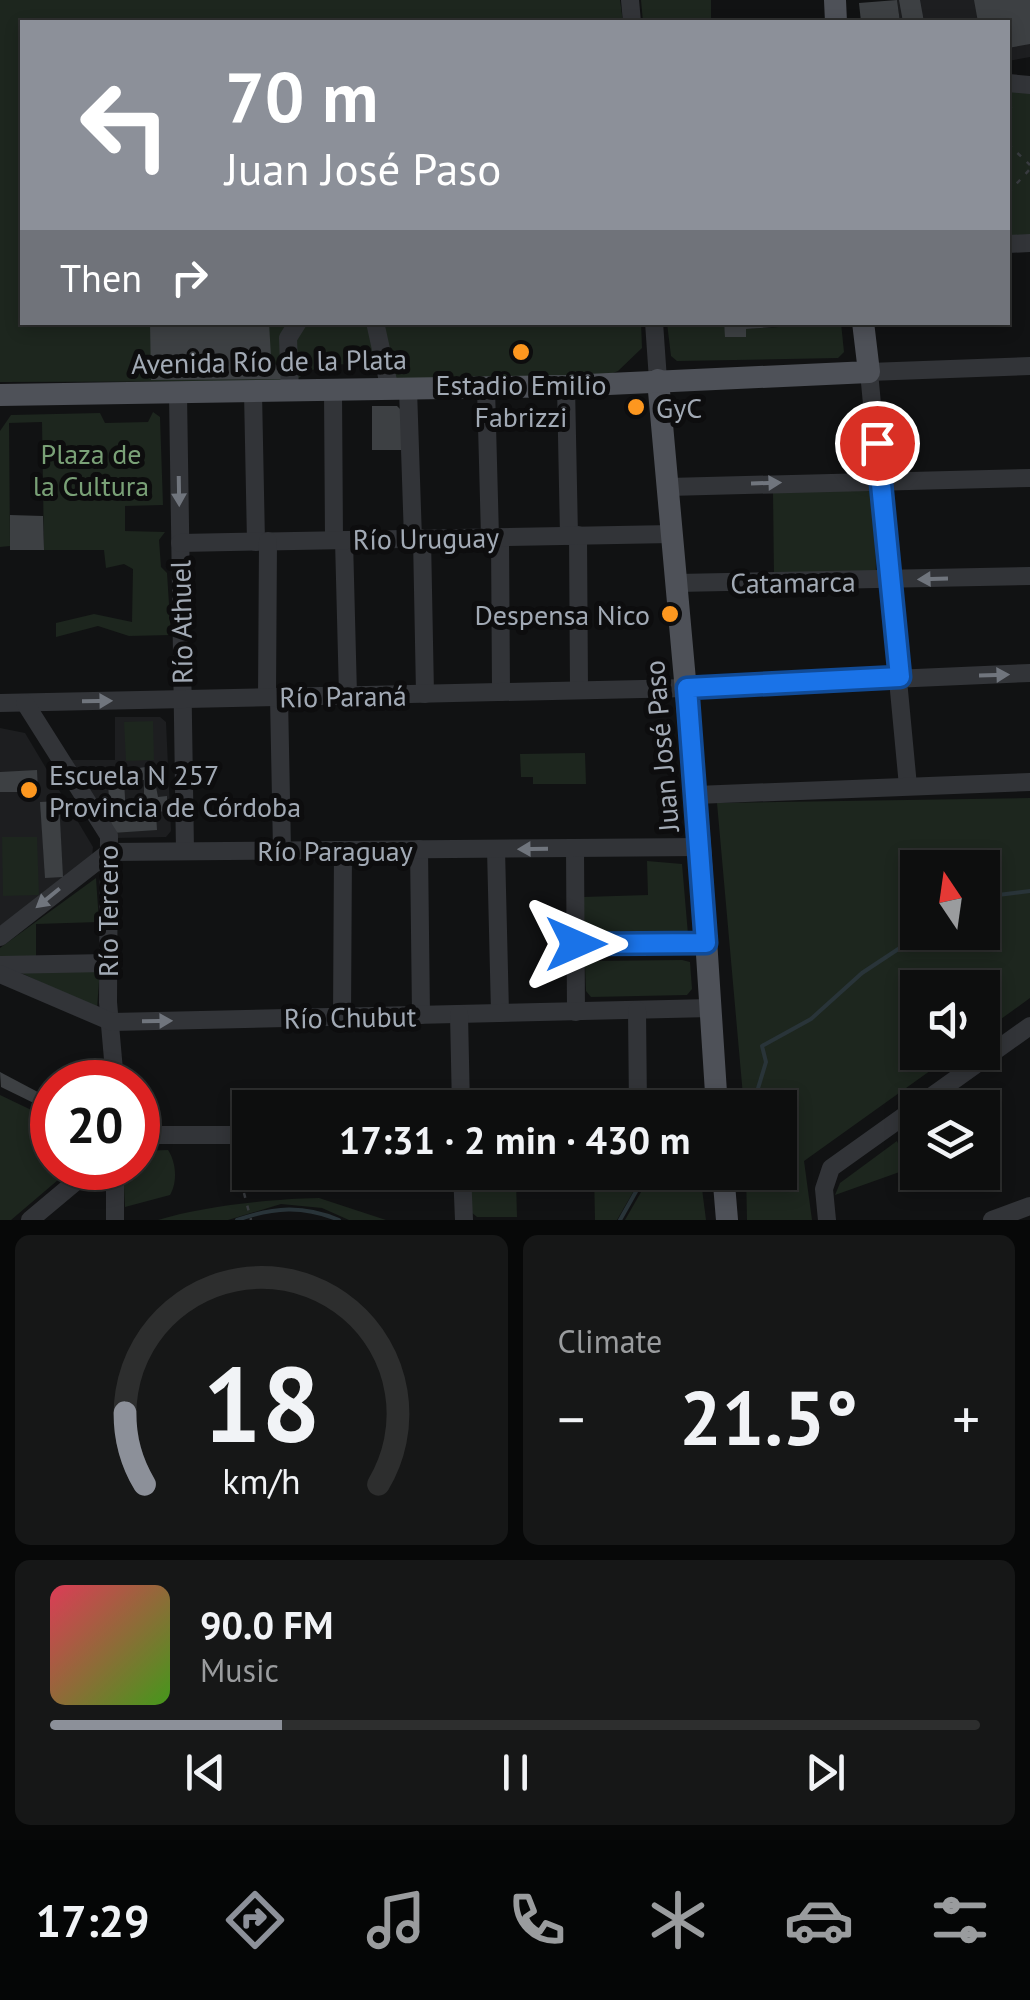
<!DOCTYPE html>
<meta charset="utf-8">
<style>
body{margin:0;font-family:"PT Sans",sans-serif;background:#161717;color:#f1f3f6;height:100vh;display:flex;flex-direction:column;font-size:38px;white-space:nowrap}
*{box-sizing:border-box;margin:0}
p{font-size:32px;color:#9a9c9e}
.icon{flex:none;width:55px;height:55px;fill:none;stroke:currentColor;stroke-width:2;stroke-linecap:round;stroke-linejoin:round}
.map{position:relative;height:1220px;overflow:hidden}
.panel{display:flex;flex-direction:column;gap:15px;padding:15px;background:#070808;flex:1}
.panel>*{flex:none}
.hud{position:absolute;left:20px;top:20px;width:990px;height:305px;border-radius:0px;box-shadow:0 5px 15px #0003,0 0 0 2px #2d2e2e;background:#8c9099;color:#fff;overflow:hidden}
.needle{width:65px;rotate:347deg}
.buttons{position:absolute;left:900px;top:850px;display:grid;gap:20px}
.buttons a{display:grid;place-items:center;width:100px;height:100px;border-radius:0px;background:#0d0e0e;box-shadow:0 5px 15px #0003,0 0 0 2px #2d2e2e;font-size:50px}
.speed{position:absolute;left:30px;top:1060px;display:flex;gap:20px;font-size:50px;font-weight:700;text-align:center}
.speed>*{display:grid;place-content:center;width:130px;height:130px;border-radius:50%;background:#0d0e0e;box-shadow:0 5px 15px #0003,0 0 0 2px #2d2e2e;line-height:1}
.speed .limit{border:15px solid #d22;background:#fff;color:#111}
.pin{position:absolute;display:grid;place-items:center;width:85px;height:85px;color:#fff;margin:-42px;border:5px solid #fff;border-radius:50%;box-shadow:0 2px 10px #0007}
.me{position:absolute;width:110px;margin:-55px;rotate:90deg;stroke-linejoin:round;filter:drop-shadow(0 0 8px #0008)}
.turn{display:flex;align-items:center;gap:35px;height:210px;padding:0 40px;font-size:45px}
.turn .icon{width:130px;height:130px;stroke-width:2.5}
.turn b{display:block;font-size:70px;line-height:85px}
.then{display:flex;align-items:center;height:95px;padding:0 40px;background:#0003;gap:20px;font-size:38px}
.big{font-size:75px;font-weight:700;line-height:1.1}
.panel .tile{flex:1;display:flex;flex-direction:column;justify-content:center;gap:15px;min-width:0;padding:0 35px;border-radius:15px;background:#161717}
.panel .dial{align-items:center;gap:0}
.dial svg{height:260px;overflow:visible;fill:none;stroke:#2d2e2e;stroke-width:7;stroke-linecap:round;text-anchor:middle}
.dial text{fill:#f1f3f6;stroke:none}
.song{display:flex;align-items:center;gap:30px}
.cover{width:120px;height:120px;border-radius:15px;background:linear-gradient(135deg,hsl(350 70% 55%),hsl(100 70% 35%))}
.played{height:10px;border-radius:5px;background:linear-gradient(90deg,#8c9099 25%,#2d2e2e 25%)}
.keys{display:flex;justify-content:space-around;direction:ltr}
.heat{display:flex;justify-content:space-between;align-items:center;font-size:55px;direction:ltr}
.panel .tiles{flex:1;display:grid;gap:15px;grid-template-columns:1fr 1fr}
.tile:last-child{grid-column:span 2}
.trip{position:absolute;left:232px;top:1090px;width:565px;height:100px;border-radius:0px;background:#0d0e0e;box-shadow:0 5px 15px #0003,0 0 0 2px #2d2e2e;font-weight:700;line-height:100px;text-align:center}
.menu{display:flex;height:160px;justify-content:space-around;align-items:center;background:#050606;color:#9a9c9e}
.menu .icon{width:70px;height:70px}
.menu .current{color:#8c9099}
.menu b{font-size:45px;color:#f1f3f6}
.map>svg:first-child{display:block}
.built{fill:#1d1e20}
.green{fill:#1d261e;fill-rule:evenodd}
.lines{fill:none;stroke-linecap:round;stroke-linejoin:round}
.stream{stroke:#293439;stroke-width:4}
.building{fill:#3d4043}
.path{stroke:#383b3f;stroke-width:2.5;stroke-dasharray:5 8;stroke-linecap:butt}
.minor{stroke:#323438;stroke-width:18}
.major{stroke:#4e5158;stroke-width:22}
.oneway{fill:#70757d}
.route-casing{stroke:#114b97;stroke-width:25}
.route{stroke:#1a73e8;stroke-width:18}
.poi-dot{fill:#fd971f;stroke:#0d0d0e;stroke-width:4}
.labels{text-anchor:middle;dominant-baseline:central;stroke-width:10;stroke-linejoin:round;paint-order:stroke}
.street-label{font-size:28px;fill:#a2aab5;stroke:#0d0d0e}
.poi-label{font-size:28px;fill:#a2aab5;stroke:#0d0d0e;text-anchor:start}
.park-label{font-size:28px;fill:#7aa177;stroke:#0d0d0e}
</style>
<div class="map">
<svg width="1030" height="1220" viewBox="0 0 1030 1220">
<rect width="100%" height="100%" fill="#111213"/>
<g class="built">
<polygon points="897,0 1030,0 1030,57 1008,61 1008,22 900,22"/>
<polygon points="115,717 160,717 166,722 171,831 166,837 115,838 63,760 115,760"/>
<polygon points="0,728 25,733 93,847 92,857 0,926"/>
</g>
<g class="green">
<path d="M 0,0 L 620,0 L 623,22 L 22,22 L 22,322 L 641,322 L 642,348 L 618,371 L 600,378 L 395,380 C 362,362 324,356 295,381 L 0,382 Z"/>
<polygon points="641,0 711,0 711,20 643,22"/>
<polygon points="1008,90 1030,90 1030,235 1008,236"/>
<polygon points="667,323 724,323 726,337 746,337 746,329 841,323 844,352 838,358 677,361 671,356"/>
<polygon points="153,412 160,417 163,505 125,506 125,531 165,532 159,540 161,567 167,573 171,635 129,636 98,626 56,637 56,623 94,614 132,622 133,569 124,564 106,568 104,550 44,550 42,422 9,423 10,546 0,547 0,431 11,415 100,413 105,423 148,422"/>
<polygon points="875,488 876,576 774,578 773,490"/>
<polygon points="153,721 154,760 126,761 124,722"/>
<polygon points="585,753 586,784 533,784 533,777 521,777 520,754"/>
<path d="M 1030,798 L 1030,998 L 983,1032 L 982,988 L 918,988 L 918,1052 L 955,1053 L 804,1161 L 812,1220 L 747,1220 L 746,1173 L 780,1172 L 780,1108 L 744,1107 L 717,803 ZM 918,868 L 982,868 L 982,932 L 918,932 Z"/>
<polygon points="2,837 37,837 39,895 3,896"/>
<polygon points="647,861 682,864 689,946 585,946 583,897 648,895"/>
<polygon points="96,878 99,922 36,924 36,957 0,958 0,948"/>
<polygon points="682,960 690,962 692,989 687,995 591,997 586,991 585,964 592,961"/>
<polygon points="100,968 97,1009 13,969"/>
<polygon points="0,1095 46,1117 52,1115 52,1168 72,1168 11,1220 0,1220"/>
<polygon points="897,1141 908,1169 835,1195 840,1183"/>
<path d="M 168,1150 C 176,1162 178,1182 170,1195 L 125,1207 L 123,1168 L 138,1168 L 138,1151 Z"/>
<polygon points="594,1173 644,1173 617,1220 595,1220"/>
<polygon points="652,1173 700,1173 706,1220 625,1220"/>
<polygon points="478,1181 516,1181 517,1217 477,1217 471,1212 471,1189"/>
<path d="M 319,1198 L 386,1220 L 349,1220 L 322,1208 L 281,1204 L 228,1220 L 158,1220 C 204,1206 271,1199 319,1198 Z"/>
</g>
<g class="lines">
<g class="stream">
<polyline points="982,897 1030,891"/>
<polyline points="752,1108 766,1062 762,1046 811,1019 862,973 924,932"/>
<path d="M 237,1220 C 274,1207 303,1205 339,1220"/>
<polyline points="620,1220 647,1172"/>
</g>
</g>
<g class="building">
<polygon points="897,0 900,22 861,22 859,3"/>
<polygon points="899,0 920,0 924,22 903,22"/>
<polygon points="974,0 1030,0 1030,44 1008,48 1008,22 978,22"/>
<polygon points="150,322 269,322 271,357 276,365 284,365 287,379 151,380"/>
<polygon points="724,322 800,322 800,325 746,329 746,337 725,337"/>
<polygon points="372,406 397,406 402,411 403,450 372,450"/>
<polygon points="10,515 43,516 44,550 10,550"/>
<polygon points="152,766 158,797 167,796 167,811 144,813 144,780 124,781 126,815 156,814 157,830 112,833 107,773"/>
<polygon points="37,770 38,792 0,792 0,772"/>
<polygon points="59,801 63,877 45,878 40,802"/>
<polygon points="0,1072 51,1099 46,1109 1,1087"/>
</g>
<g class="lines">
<g class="path">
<polyline points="1008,110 1017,101"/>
<polyline points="1008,144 1030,165"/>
<polyline points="1008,193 1030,169"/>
<polyline points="244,1193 251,1220"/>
</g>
<g class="minor">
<polyline points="630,0 632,22"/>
<polyline points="1008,83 1030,85"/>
<polyline points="1008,244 1030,243"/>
<polyline points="375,322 390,390"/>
<polyline points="654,322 658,380"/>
<polyline points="566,386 569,536"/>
<polyline points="486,388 490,537"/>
<polyline points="408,389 413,539"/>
<polyline points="333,391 334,540"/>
<polyline points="253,392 256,542"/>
<polyline points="290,392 288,338 298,322"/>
<polyline points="178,394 185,851"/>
<polyline points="668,487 1030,478"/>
<polyline points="578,535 579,690"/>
<polyline points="500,537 501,692"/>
<polyline points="422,538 425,694"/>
<polyline points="344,540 348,695"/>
<polyline points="180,543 672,534"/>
<polyline points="677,583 1030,576"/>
<polyline points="267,697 268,541"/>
<polyline points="279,697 282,850"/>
<polyline points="0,703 687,688 1030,673"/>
<polyline points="25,703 109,836 108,1002 115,1082"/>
<polyline points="908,786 869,372 1030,366"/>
<polyline points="696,795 1030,782"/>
<polyline points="575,848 576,1012"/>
<polyline points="419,849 421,1015"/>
<polyline points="496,849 500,1013"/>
<polyline points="0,937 109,852 700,847"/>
<polyline points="575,944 706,943"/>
<polyline points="0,965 107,963"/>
<polyline points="0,974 112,1022 711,1008"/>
<polyline points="637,1010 638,1108"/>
<polyline points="459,1014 461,1108"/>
<polyline points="342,1017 343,850"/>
<polyline points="138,1135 250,1135"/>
<polyline points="115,1168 115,1220"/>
<polyline points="462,1172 464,1220"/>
<polyline points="462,1174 501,1172"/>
<polyline points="30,1220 92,1168"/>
<polyline points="827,1220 824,1189 831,1168 1030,1026"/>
<polyline points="992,1220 1030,1206"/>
</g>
<g class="major">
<polyline points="835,0 836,22"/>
<polyline points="658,380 700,847 717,1108"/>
<polyline points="0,395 566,386 869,372 863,322"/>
<polyline points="723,1172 727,1220"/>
</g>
</g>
<defs><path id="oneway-solid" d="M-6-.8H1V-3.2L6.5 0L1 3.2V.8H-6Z" transform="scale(2.5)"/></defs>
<g class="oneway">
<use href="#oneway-solid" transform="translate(766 483) rotate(-2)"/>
<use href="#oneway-solid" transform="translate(179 491) rotate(89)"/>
<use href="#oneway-solid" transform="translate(933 579) rotate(178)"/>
<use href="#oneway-solid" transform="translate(994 675) rotate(-2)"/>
<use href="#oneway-solid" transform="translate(97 701) rotate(-1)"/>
<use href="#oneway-solid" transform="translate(533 849) rotate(179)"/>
<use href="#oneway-solid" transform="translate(48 898) rotate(141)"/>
<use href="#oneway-solid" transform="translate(157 1021) rotate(-1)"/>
</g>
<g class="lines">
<g class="route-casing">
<polyline id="route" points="576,944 706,943 687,688 900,677 877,443"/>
</g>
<use href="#route" class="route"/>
</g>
<g class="poi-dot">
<circle cx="521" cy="352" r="10"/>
<circle cx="636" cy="407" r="10"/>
<circle cx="670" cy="614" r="10"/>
<circle cx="29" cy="790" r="10"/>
</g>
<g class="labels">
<g class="street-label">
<text transform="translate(269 361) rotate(-1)">Avenida Río de la Plata</text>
<text transform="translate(426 538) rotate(-1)">Río Uruguay</text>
<text transform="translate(793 582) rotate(-1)">Catamarca</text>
<text transform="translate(181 622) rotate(-91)">Río Athuel</text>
<text transform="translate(343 696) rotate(-1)">Río Paraná</text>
<text transform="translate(661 746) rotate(-95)">Juan José Paso</text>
<text x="335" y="850">Río Paraguay</text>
<text transform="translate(107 911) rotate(-90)">Río Tercero</text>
<text transform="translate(350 1017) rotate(-1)">Río Chubut</text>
</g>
<g class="poi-label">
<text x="521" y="384" text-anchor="middle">Estadio Emilio<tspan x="521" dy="32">Fabrizzi</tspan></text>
<text x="656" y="407">GyC</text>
<text x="650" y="614" text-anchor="end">Despensa Nico</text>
<text x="49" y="774">Escuela N 257<tspan x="49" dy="32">Provincia de Córdoba</tspan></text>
</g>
<g class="park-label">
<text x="91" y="453">Plaza de<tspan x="91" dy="32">la Cultura</tspan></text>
</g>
</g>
</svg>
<div class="buttons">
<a><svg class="needle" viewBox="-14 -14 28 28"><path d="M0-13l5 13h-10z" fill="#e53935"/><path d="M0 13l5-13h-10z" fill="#9a9c9e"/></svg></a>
<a><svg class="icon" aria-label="sound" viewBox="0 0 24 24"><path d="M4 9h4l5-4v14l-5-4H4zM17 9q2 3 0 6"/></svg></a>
<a><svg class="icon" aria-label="layers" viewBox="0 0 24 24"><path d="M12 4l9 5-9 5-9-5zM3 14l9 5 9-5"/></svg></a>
</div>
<div class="speed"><div class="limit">20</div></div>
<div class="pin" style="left:877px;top:443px;background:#d93025"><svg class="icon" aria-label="arrive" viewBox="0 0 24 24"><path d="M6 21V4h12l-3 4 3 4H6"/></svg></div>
<svg class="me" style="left:576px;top:944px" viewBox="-20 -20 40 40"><path d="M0-17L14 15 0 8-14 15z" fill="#1a73e8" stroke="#fff" stroke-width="4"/></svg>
<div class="trip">17:31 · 2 min · 430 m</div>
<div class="hud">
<div class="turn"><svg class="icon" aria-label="left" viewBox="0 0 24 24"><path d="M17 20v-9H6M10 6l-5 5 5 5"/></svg><div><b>70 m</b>Juan José Paso</div></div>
<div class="then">Then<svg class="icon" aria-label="right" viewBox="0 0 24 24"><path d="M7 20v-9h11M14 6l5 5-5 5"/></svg></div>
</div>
</div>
<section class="panel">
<div class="tiles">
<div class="tile dial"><svg viewBox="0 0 100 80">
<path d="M14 69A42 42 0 1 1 86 69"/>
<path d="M14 69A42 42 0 0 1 8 47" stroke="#8c9099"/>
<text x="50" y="56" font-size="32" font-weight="700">18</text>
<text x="50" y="72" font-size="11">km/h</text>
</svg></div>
<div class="tile"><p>Climate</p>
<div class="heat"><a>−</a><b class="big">21.5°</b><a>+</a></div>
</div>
<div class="tile">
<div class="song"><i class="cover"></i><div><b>90.0 FM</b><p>Music</p></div></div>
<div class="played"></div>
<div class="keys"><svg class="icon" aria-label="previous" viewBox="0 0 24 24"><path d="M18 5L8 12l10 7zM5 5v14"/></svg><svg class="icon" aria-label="pause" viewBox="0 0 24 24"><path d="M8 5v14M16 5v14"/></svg><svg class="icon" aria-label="next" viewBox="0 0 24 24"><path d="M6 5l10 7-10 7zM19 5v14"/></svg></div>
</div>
</div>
</section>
<nav class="menu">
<b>17:29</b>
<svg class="icon current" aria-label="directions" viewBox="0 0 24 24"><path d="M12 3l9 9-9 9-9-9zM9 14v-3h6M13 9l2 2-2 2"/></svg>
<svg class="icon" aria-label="music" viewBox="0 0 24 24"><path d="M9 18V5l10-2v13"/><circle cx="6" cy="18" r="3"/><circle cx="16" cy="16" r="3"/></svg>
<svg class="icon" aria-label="phone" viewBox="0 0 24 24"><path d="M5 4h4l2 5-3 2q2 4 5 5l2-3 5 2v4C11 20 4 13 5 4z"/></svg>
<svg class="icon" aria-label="climate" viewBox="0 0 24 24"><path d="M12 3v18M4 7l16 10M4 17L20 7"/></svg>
<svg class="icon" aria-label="car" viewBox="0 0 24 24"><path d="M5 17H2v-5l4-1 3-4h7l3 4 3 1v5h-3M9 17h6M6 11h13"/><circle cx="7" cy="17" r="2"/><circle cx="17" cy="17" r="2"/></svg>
<svg class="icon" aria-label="filters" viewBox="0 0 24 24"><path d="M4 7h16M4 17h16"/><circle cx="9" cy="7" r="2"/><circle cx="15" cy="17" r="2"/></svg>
</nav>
